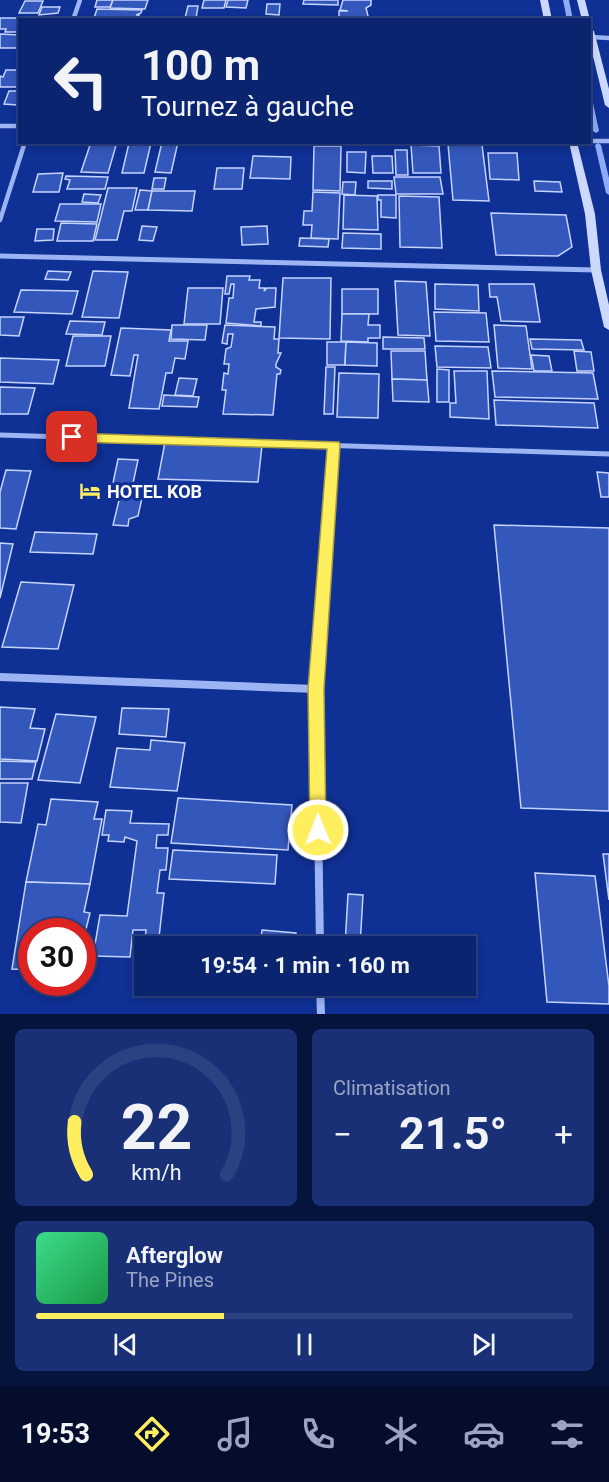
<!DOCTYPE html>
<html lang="fr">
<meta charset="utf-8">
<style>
body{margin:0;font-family:Roboto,sans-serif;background:#193077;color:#f1f3f6;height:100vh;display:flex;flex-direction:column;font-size:22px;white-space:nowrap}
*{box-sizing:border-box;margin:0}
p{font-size:20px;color:#9aa4c3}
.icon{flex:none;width:33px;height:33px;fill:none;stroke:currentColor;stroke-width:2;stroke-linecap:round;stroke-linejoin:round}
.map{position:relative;height:1014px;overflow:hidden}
.side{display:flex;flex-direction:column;gap:15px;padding:15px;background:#06143d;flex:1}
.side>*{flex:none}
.hud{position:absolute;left:18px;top:18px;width:573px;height:126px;border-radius:0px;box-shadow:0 3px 9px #0003,0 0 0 2px #2b4182;background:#0b246f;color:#f1f3f6;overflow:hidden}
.speed{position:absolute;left:18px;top:918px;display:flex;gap:12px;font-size:30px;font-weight:700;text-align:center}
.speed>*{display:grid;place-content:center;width:78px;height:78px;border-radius:50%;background:#0b246f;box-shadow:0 3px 9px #0003,0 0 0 2px #2b4182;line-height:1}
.speed .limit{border:9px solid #d22;background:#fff;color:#111}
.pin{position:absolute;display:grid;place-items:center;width:51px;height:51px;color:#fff;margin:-26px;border-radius:12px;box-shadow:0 3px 9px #0006}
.me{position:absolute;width:66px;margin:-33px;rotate:359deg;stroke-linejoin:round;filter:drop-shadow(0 0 4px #0008)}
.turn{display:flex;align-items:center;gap:21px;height:126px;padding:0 24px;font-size:27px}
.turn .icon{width:78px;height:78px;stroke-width:2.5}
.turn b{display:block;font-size:42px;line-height:51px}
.big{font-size:45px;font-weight:700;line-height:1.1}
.side .tile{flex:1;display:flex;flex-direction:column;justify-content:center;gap:9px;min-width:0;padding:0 21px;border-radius:9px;background:#193077}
.side .dial{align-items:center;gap:0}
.dial svg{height:156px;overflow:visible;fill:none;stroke:#2b4182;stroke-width:7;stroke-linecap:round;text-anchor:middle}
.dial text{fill:#f1f3f6;stroke:none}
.song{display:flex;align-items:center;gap:18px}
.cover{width:72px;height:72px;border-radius:9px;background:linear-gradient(135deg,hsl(150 70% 55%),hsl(140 70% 35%))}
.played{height:6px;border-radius:3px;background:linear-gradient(90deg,#ffef5f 35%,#2b4182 35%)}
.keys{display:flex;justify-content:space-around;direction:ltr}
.heat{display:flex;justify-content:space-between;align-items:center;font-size:33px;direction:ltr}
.side .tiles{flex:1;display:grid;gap:15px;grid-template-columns:1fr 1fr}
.tile:last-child{grid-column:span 2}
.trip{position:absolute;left:134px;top:936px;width:342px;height:60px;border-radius:0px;background:#0b246f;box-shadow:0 3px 9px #0003,0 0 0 2px #2b4182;font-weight:700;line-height:60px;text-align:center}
.menu{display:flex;height:96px;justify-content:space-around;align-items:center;background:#040e2c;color:#9aa4c3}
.menu .icon{width:42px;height:42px}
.menu .current{color:#ffef5f}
.menu b{font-size:27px;color:#f1f3f6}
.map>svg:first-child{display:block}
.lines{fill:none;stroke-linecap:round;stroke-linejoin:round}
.stream{fill:#8eabf7;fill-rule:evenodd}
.building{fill:#3457bc;stroke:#c5d4fe;stroke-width:1.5}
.street-far2{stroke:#9db4f4;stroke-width:4.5}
.street-far1{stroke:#9db4f4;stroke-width:5}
.street{stroke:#9db4f4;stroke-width:8}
.secondary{fill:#ccd8fd;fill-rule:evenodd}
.route{fill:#ffef5f;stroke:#a69b3e;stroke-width:1.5}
.labels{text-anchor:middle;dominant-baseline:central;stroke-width:6;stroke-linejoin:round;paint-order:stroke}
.poi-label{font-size:18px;font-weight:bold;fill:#fff;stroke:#0f3094;text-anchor:start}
</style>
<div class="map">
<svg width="609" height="1014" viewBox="0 0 609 1014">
<rect width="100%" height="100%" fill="#0f3094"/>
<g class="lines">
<g class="stream">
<polygon points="563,0 569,0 573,20 567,20"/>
<polygon points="590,101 593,103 599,131 596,133 593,131 590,116"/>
<polygon points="598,143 601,145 609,178 609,195 606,193 595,145"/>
</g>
</g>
<g class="building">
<polygon points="97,0 113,0 110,7 95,7"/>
<polygon points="113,0 148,0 145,9 110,8"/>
<polygon points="204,0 226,0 224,8 202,8"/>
<polygon points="228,0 248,0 246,8 226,7"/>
<polygon points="304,0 338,0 338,5 303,4"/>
<polygon points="343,0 371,0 371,5 366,8 369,20 339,20 339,11 348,11 340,10"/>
<polygon points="25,1 43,1 38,13 19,13"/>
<polygon points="267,4 280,4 279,15 266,14"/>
<polygon points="188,6 198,6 196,18 185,18"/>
<polygon points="42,7 60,7 58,13 39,15"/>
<polygon points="97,9 142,10 141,13 136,15 139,15 139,20 127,20 94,18"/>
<polygon points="0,18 48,18 20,20 20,32 5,32 6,29 0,29"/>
<polygon points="0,34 20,35 20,48 0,48"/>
<polygon points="6,70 20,70 20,87 0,87 0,76 3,77"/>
<polygon points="9,91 20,91 17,105 4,104"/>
<polygon points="91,142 117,142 108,173 81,172"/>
<polygon points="162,142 178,142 171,173 155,172"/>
<polygon points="129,143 151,143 144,173 122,173"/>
<polygon points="448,144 482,145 489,201 453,200"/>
<polygon points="411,145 439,146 441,173 413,173"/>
<polygon points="314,146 341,146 340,191 313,190"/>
<polygon points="395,150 407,150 408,175 396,175"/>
<polygon points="347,152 366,152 365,173 347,172"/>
<polygon points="488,153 517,153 519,180 490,179"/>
<polygon points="253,156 291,157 290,179 250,178"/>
<polygon points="372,156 392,156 393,173 373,173"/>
<polygon points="217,168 244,168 242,189 214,189"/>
<polygon points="63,173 59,192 33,192 38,174"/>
<polygon points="66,176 108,177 105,189 67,189 70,180 65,179"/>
<polygon points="394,177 440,177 443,194 396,194"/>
<polygon points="154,178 166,178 164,189 152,189"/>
<polygon points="368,181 392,181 392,189 368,188"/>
<polygon points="534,181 560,182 562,192 535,191"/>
<polygon points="343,182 356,182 355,195 342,194"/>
<polygon points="108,188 137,188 132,211 124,211 117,240 95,240"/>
<polygon points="140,190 152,191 148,210 135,210"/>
<polygon points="152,191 195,191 192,211 148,210"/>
<polygon points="313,192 340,193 338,239 311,238 312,225 303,225 304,211 312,211"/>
<polygon points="84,194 101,195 98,203 82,202"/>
<polygon points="344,195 377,196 378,230 343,229"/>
<polygon points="378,195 396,195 396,218 381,217 381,200 378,200"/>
<polygon points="399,196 439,197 442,248 400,247"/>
<polygon points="60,204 101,204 97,222 55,221"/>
<polygon points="491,213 566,215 572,247 558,256 496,255"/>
<polygon points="61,223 97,224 93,241 57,241"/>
<polygon points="142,226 157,227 153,241 139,240"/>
<polygon points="267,226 268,244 242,245 241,227"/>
<polygon points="37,229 54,229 53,240 35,241"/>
<polygon points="343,233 381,234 381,249 342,248"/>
<polygon points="300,238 329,239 328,247 299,246"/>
<polygon points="48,271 71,272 68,280 45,279"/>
<polygon points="93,271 128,272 119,318 82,317"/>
<polygon points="227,276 250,276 249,280 260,280 259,288 265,288 264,291 267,288 276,288 275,307 256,309 254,322 261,322 261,326 226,323 229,298 233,298 234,284 231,284 229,294 225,294"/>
<polygon points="283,278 331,278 330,339 279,338"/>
<polygon points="395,281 426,282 430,336 398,335"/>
<polygon points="435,284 478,285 479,311 435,309"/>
<polygon points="489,284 534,284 540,322 501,321 497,297 490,297"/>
<polygon points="188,288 223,288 220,324 184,324"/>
<rect x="342" y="289" width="36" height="25"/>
<polygon points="21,290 78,291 72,314 14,312"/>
<polygon points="434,312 486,313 489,342 436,341"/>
<polygon points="342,314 369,314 368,325 380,325 380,338 368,338 368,342 341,341"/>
<polygon points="0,317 24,317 19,336 0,335"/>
<polygon points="70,321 105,322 102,335 66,334"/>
<polygon points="172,325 207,325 205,340 171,339"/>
<polygon points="225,325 275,327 274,339 279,339 278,353 281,353 276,364 276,367 281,370 280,374 277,374 273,415 223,414 226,390 222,390 224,373 228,374 229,364 224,364 226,349 231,347 233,334 228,334 227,344 222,343"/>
<polygon points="494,325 526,326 532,369 498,368"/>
<polygon points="121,328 171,330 169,341 188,341 185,359 175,358 172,373 166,373 159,409 129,408 138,355 134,355 130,376 111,375"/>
<polygon points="73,336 111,336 105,366 66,366"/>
<polygon points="383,337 424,338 425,349 383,349"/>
<polygon points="530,339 581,340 584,350 532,349"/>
<polygon points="327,342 346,342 345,365 327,365"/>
<polygon points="346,342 377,343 377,366 345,365"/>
<polygon points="435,346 488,347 491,368 437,367"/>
<polygon points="391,351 425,351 427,380 392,379"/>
<polygon points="574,351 591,352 594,371 577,371"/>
<polygon points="531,355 549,356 552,371 534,371"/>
<polygon points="0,358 59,360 53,384 0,382"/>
<polygon points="326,367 335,367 333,414 324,414"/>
<polygon points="437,369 449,370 449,402 437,402"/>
<polygon points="454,371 487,371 489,419 450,417 450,403 456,403"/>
<polygon points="492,371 593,373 598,399 495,397"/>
<polygon points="339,373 379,374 378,418 337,417"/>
<polygon points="179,378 197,379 193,396 175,395"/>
<polygon points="392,379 427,380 429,402 393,401"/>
<polygon points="0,387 35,388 28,414 0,414"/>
<polygon points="164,395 199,397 197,407 162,406"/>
<polygon points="494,400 594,403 598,428 496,425"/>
<polygon points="165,442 262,445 258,482 158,479"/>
<polygon points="118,459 138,460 132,488 112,488"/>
<polygon points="6,470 31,471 16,529 0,528 0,492"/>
<polygon points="597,472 609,473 609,497 601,497"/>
<polygon points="122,488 144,489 138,516 129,519 128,526 113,525"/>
<polygon points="494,525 609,528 609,811 521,808"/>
<polygon points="35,532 97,534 93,554 30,552"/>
<polygon points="0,543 13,544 0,598"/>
<polygon points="21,582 74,585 58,649 2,647"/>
<polygon points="0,707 35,709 30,728 45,729 37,761 0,759"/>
<polygon points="122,708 169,709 166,737 119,734"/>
<polygon points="56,714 96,717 80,783 38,780"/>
<polygon points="151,740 185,743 177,791 110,787 117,748 150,750"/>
<polygon points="0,761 36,762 32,779 0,779"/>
<polygon points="0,783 28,783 21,823 0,822"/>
<polygon points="178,798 292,805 288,850 171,843"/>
<polygon points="51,799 98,802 94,819 102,819 90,884 26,882 38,824 46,825"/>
<polygon points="106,810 132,811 130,823 169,824 168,835 157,835 156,848 168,848 166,870 160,870 157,893 164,893 158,946 149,946 150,941 145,941 146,930 133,930 130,957 93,956 100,915 127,916 137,841 125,837 124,842 108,841 109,835 102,835"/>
<polygon points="173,850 277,855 275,884 169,879"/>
<polygon points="603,854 609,854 609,900"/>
<polygon points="535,873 595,876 609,986 609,1004 547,1002"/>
<polygon points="26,882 90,884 84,912 90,913 82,945 82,932 32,932 32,970 12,969"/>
<polygon points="348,894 363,895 360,946 345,946"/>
<polygon points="262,930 296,933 295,946 260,946"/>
</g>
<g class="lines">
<g class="street-far2">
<polyline points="73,20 80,0"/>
<polyline points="591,37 609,38"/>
<polyline points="0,126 20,126"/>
<polyline points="590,141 609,141"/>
<polyline points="0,220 25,142"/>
</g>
<g class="street-far1">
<polyline points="0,256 596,270"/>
<polyline points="0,435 609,454"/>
<polyline points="324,584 334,445"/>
</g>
<g class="street">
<polyline points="0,677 316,689"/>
<polyline points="320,946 316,689 324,582"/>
<polyline points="320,986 321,1014"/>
</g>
<g class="secondary">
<polygon points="540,0 548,0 552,20 544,20"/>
<polygon points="577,0 585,0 590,20 582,20"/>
<polygon points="590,29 594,31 609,89 609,108 605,105 590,44"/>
<polygon points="569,142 577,142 595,214 601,270 609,305 609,330 604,327 591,270 585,214"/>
</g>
</g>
<polygon class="route" points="72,433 339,442 340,445 324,689 326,830 324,835 318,837 312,835 310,830 308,689 327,449 72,442 65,437"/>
<defs>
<g id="hotel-bare" transform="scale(1.62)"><path d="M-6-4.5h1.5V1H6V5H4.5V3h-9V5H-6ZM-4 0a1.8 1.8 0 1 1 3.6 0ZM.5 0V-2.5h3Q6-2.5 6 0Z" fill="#ffef5f" stroke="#0f3094" stroke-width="2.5" paint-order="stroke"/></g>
</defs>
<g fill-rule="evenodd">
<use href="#hotel-bare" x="90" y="491"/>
</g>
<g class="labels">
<g class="poi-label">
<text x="107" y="491">HOTEL KOB</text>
</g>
</g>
</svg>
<div class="speed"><div class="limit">30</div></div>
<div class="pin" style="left:72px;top:437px;background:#d93025"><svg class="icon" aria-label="arrive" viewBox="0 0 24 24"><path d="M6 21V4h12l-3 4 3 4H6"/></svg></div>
<svg class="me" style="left:318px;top:830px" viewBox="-20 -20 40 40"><circle r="17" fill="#ffef5f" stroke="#fff" stroke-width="3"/><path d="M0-11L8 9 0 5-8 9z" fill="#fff"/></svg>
<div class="trip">19:54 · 1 min · 160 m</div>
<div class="hud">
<div class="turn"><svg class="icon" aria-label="left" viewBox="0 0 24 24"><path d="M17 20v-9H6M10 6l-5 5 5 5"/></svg><div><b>100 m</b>Tournez à gauche</div></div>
</div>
</div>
<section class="side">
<div class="tiles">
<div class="tile dial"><svg viewBox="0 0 100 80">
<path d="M14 69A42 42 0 1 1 86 69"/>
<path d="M14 69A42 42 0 0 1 8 42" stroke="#ffef5f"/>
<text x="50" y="56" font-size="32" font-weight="700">22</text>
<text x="50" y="72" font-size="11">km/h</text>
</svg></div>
<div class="tile"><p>Climatisation</p>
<div class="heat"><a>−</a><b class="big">21.5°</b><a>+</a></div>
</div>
<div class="tile">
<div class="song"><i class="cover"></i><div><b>Afterglow</b><p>The Pines</p></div></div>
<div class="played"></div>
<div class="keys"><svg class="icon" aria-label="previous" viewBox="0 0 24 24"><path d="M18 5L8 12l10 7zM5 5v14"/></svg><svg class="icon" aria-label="pause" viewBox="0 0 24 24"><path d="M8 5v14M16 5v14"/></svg><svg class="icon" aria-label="next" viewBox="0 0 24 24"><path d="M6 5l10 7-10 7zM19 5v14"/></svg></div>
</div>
</div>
</section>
<nav class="menu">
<b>19:53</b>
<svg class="icon current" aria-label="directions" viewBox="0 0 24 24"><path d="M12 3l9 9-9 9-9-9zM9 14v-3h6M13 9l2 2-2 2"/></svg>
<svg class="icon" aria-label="music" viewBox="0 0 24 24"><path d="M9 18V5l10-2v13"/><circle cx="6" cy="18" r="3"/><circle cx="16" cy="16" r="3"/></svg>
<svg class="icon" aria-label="phone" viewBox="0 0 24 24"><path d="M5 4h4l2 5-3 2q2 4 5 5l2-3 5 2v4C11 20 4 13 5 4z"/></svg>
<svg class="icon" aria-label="climate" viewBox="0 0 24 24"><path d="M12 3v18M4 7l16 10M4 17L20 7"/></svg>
<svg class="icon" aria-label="car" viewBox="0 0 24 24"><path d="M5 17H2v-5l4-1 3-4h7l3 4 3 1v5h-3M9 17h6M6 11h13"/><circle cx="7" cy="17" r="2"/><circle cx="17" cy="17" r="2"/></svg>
<svg class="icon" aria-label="filters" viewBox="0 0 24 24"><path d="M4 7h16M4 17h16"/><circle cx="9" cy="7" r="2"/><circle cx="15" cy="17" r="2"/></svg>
</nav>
